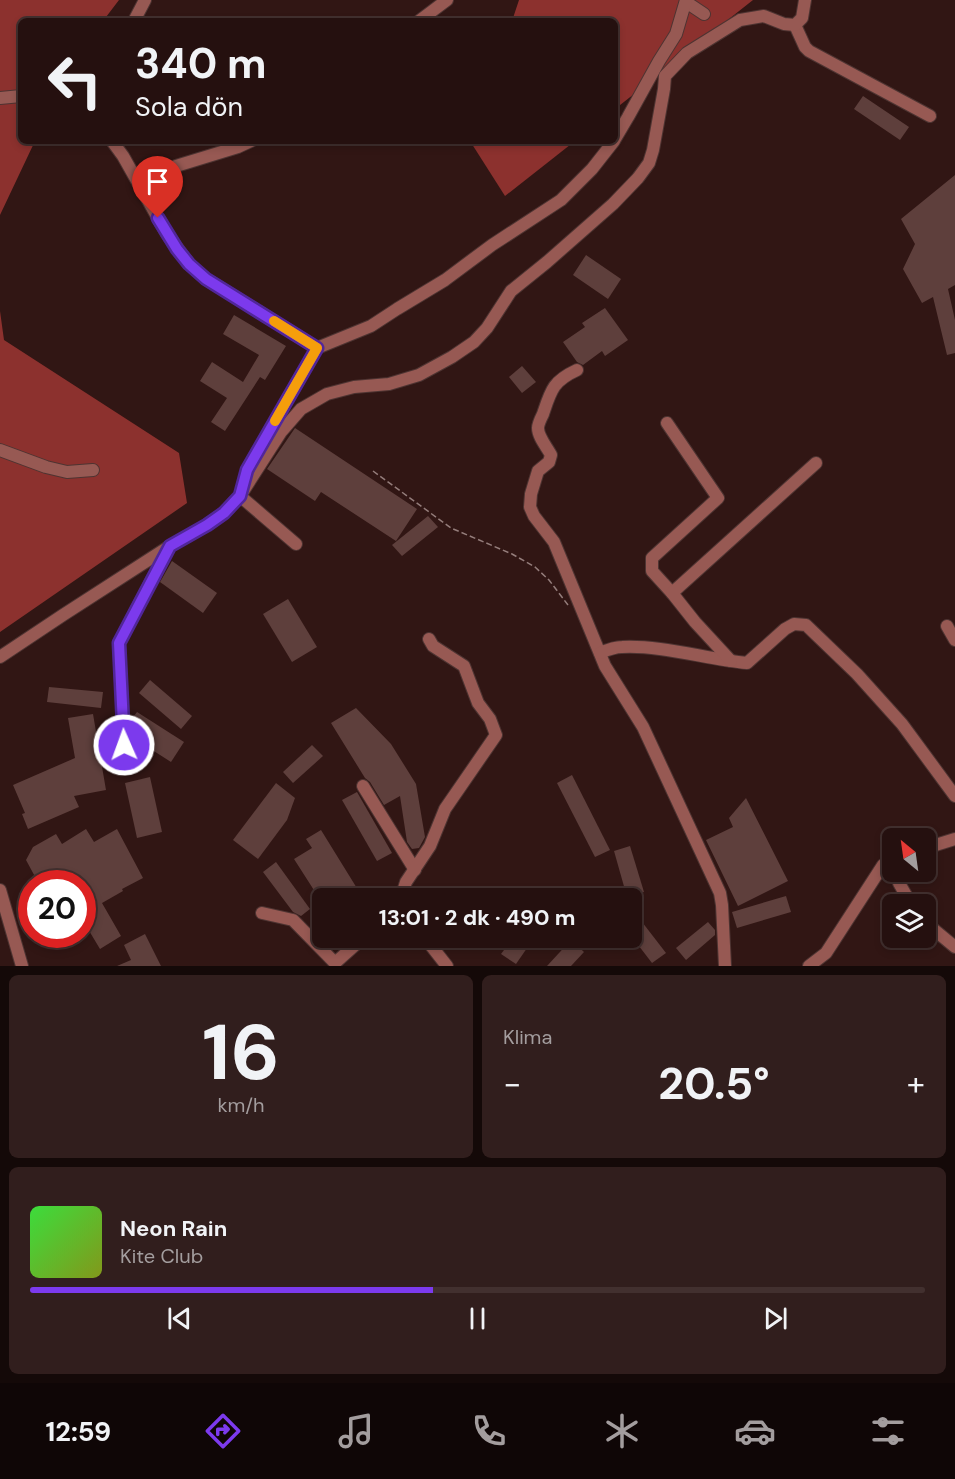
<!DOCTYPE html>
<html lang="tr">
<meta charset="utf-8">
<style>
body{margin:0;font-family:"DM Sans",sans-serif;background:#311e1d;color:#f1f3f6;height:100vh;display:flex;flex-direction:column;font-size:22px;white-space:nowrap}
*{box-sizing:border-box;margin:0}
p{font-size:20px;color:#a39d9e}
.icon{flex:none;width:33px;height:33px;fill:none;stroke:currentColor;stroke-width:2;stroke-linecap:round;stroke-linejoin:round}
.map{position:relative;height:966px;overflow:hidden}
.details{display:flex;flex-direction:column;gap:9px;padding:9px;background:#140908;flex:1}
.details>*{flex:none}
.hud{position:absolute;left:18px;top:18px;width:600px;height:126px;border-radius:9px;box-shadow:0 3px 9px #0003,0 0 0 2px #42302f;background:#25100f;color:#f1f3f6;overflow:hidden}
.needle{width:39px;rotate:331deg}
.buttons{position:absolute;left:882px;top:828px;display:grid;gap:12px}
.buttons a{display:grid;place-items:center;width:54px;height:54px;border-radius:9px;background:#25100f;box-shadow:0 3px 9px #0003,0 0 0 2px #42302f;font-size:30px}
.speed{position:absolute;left:18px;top:870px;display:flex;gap:12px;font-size:30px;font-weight:700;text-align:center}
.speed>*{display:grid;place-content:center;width:78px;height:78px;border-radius:50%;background:#25100f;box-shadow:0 3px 9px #0003,0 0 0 2px #42302f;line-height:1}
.speed .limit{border:9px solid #d22;background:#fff;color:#111}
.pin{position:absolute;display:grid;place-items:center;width:51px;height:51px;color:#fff;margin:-62px -26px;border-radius:50% 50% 50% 0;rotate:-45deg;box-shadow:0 0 6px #0007}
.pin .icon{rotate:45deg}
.me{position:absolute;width:66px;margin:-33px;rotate:358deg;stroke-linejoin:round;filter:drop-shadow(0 0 4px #0008)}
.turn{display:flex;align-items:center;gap:21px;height:126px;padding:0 18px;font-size:27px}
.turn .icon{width:78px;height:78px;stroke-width:2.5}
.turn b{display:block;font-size:42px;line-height:51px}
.big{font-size:45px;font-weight:700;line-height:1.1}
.details .widget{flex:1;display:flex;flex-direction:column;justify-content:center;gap:9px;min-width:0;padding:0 21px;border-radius:9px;background:#311e1d}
.details .dial{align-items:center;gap:0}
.dial b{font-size:78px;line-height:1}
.song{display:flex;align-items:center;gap:18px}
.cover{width:72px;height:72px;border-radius:9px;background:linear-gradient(135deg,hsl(120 70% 55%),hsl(70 70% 35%))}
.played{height:6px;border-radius:3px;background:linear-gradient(90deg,#7c3aed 45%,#42302f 45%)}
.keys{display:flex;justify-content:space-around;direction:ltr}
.heat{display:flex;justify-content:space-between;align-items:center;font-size:33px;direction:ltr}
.details .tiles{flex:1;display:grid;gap:9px;grid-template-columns:1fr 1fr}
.widget:last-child{grid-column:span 2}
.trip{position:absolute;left:312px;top:888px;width:330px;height:60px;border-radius:9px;background:#25100f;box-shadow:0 3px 9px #0003,0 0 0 2px #42302f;font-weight:700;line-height:60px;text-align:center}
.menu{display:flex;height:96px;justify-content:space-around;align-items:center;background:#0f0606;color:#a39d9e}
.menu .icon{width:42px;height:42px}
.menu .selected{color:#7c3aed}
.menu b{font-size:27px;color:#f1f3f6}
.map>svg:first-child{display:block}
.forest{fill:#8c312e}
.building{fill:#5e3f3c}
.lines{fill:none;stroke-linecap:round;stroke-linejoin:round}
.minor-casing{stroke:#4e3432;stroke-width:14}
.path{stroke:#947d7b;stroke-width:1.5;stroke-dasharray:6 3;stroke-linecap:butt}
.minor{stroke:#975953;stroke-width:12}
.route-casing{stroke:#51269a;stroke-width:15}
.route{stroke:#7c3aed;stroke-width:10}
.slow{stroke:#f59e0b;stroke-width:10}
</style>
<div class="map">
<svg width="955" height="966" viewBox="0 0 955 966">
<rect width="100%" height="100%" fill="#311614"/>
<g class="forest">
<polygon points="0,0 119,0 103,21 21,21 21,141 35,141 0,215"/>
<polygon points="519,0 753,0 615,109 615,21 512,21"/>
<polygon points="470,141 575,141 505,196"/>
<polygon points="0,311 4,340 179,453 187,503 0,632"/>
</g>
<g class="building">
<polygon points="863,96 909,127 900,140 854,109"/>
<polygon points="955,175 955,285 948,289 955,320 955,353 947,355 933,297 922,303 903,269 915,244 901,219"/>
<polygon points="586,255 621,279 608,299 573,275"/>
<polygon points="605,308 628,340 605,356 602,351 583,365 577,362 563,342 585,327 582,323"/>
<polygon points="234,315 286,346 265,380 260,377 225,431 211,422 227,398 200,381 212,362 243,382 259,355 223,334"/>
<polygon points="522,366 536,382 522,393 509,377"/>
<polygon points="295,428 417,509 396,541 321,492 315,501 267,469"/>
<polygon points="428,516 438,527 402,556 392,545"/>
<polygon points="172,561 217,593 203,613 160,582"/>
<polygon points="288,599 317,647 292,662 263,614"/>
<polygon points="150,680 192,716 181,729 139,693"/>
<polygon points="49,687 103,692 101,708 47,702"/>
<polygon points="356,708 391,744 416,784 425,837 419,848 412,849 407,842 400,796 384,805 370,782 365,778 331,723"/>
<polygon points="137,712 184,742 171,762 132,737 131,720"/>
<polygon points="93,714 106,790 74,796 79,807 28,829 22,814 25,813 13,785 75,758 68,718"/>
<polygon points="312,745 323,756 293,783 283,772"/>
<polygon points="572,775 610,850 595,857 557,783"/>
<polygon points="150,777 162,832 137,838 125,783"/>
<polygon points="276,783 295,798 287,820 258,859 233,840"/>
<polygon points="357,792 392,853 377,861 342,800"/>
<polygon points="746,798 788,881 738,906 706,840 733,827 729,818"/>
<polygon points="86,829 94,842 117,829 143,878 122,889 123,891 102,903 121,936 100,949 82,919 82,884 39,884 26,860 33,847 56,834 62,844"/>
<polygon points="321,830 363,898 319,898 294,859 312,848 306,839"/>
<polygon points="630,846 644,892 627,897 614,851"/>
<polygon points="276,862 310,909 301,916 293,912 263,872"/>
<polygon points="786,896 791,912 737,928 732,912"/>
<polygon points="632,909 666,953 652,963 632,937"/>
<polygon points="708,922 715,930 715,935 686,960 676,948"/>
<polygon points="145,934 161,966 117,966 131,960 124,945"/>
<polygon points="513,938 534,938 516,964 501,954"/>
<polygon points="571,940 584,952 571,966 547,966"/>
</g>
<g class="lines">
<g class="minor-casing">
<g id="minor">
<polyline points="686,2 704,14"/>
<polyline points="134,21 145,0"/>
<polyline points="419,21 447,0"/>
<polyline points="795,25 805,47 809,51 930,116"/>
<polyline points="0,98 21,96"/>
<polyline points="615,139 628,117 659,61 676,34 686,0"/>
<polyline points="112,141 123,156 167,234 189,264 206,279 317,348 247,470"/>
<polyline points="139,184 176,166 238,147 251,141"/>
<polyline points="317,348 371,326 397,309 445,280 492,245 561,200 592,169 614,141"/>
<path d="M 577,370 C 553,381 551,390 543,414 C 541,418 538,424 538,428 C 538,437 547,447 551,455 L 549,462 L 538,471 L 531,494 L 530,507 L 534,516 L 554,542 L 605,666 L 643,727 L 720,893 L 722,905 L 725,966"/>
<polyline points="667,423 718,498 652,558 652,571 672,593"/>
<polyline points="0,450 46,467 67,472 93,470"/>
<polyline points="242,490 240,496 296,544"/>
<polyline points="947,626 955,640"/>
<path d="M 600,653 C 607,650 614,647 622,647 C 662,645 706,659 747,663 L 785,629 L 794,624 L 806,625 L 857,674 L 902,724 L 955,796"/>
<polyline points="0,657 63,615 170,546 207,525 224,513 240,496 281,432 301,409 327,394 354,387 389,384 419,375 452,357 474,342 487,328 511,291 547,262 613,204 638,178 649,163 653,150 664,89 665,76 687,53 740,20 764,16 784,24 795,25 802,18 805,0"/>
<polyline points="731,661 695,622 672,593 816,463"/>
<polyline points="124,745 119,643 169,547"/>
<polyline points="363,786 415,870"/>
<polyline points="926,848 955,839"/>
<polyline points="898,872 899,883 911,904"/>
<polyline points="0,890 22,966"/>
<polyline points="401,898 406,882 430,846 445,809 496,735 490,719 478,703 464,666 433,646 429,639"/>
<polyline points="262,913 293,920 335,963 363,938"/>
<polyline points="926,923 955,947"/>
<polyline points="425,938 447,966"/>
<polyline points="809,966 826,953 883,865 892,859"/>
</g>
</g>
<polyline class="path" points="373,471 451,528 512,554 535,567 549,580 568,605"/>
<use href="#minor" class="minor"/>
</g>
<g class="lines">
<g class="route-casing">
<polyline id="route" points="124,745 119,643 170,546 207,525 224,513 240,496 247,470 317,348 206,279 189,264 177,249 158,218"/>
</g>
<use href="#route" class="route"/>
<polyline class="slow" points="274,321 317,348 275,421"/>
</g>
</svg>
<div class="buttons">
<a><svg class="needle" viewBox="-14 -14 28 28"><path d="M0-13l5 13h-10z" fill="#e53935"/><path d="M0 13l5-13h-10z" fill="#a39d9e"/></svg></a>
<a><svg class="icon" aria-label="layers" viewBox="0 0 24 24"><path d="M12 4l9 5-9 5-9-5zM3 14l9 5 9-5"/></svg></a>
</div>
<div class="speed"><div class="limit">20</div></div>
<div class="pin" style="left:158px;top:218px;background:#d93025"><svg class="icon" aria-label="arrive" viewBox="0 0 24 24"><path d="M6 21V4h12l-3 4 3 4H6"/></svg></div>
<svg class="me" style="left:124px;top:745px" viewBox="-20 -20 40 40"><circle r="17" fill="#7c3aed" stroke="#fff" stroke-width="3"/><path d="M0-11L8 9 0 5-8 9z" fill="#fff"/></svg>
<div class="trip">13:01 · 2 dk · 490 m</div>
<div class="hud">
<div class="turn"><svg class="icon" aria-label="left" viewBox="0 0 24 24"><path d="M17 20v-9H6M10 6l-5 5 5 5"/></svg><div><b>340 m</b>Sola dön</div></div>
</div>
</div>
<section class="details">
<div class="tiles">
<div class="widget dial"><b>16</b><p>km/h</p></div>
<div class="widget"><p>Klima</p>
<div class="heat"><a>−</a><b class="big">20.5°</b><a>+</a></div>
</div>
<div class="widget">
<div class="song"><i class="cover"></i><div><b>Neon Rain</b><p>Kite Club</p></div></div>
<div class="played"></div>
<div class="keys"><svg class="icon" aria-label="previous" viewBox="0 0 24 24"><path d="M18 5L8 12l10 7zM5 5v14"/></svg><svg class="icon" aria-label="pause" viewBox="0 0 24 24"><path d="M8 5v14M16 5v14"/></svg><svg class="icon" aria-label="next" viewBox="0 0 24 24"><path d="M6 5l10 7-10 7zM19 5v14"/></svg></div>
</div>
</div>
</section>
<nav class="menu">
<b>12:59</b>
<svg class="icon selected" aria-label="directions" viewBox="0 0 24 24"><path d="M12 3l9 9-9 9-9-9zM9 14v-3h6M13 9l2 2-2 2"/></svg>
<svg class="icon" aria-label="music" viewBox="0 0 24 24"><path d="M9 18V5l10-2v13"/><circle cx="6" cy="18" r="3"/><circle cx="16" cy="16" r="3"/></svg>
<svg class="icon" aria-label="phone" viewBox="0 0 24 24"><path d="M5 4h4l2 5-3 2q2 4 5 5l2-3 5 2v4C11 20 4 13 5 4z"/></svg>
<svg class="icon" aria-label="climate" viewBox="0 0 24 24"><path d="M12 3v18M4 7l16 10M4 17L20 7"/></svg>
<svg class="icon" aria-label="car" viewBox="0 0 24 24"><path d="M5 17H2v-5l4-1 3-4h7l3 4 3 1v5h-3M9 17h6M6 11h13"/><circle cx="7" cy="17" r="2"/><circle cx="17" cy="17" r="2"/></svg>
<svg class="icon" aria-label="filters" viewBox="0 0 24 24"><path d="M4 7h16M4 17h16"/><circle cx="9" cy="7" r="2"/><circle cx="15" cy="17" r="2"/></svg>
</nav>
